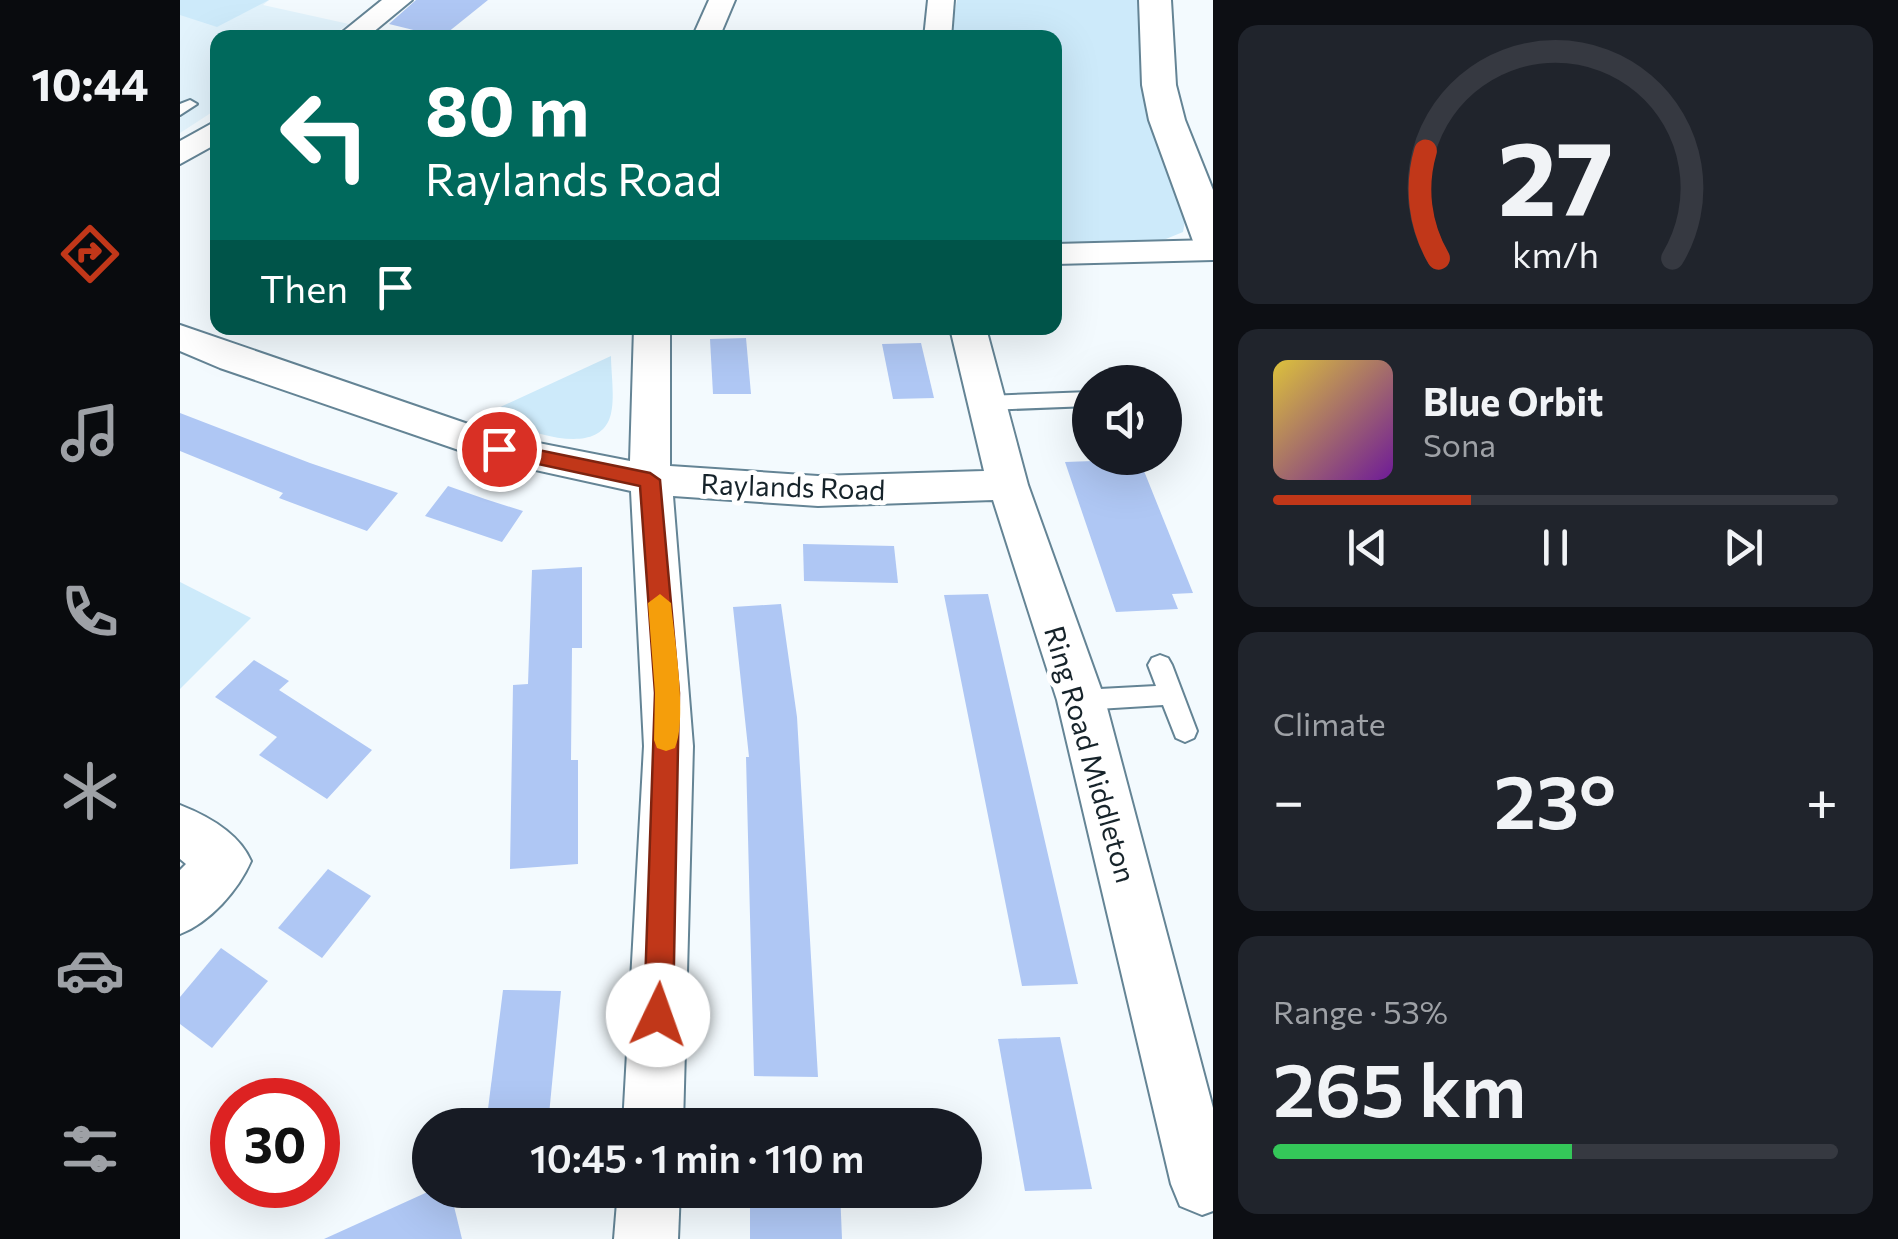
<!DOCTYPE html>
<meta charset="utf-8">
<style>
body{margin:0;font-family:Commissioner,sans-serif;background:#20242c;color:#f1f3f6;height:100vh;display:flex;flex-direction:column;font-size:38px;white-space:nowrap}
*{box-sizing:border-box;margin:0}
p{font-size:32px;color:#9ea1a6}
.icon{flex:none;width:55px;height:55px;fill:none;stroke:currentColor;stroke-width:2;stroke-linecap:round;stroke-linejoin:round}
.map{position:relative;flex:1;overflow:hidden}
.details{display:flex;flex-direction:column;gap:25px;padding:25px;background:#0d0f14;width:685px}
.details>*{flex:none}
.hud{position:absolute;left:30px;top:30px;width:852px;height:305px;border-radius:20px;box-shadow:0 10px 40px #0002;background:#00695c;color:#fff;overflow:hidden}
.buttons{position:absolute;left:892px;top:365px;display:grid;gap:20px}
.buttons a{display:grid;place-items:center;width:110px;height:110px;border-radius:50%;background:#171b24;box-shadow:0 10px 40px #0002;font-size:50px}
.speed{position:absolute;left:30px;top:1078px;display:flex;gap:20px;font-size:50px;font-weight:700;text-align:center}
.speed>*{display:grid;place-content:center;width:130px;height:130px;border-radius:50%;background:#171b24;box-shadow:0 10px 40px #0002;line-height:1}
.speed .limit{border:15px solid #d22;background:#fff;color:#111}
.pin{position:absolute;display:grid;place-items:center;width:85px;height:85px;color:#fff;margin:-42px;border:5px solid #fff;border-radius:50%;box-shadow:0 2px 10px #0007}
.me{position:absolute;width:110px;margin:-55px;rotate:3deg;stroke-linejoin:round;filter:drop-shadow(0 0 8px #0008)}
.turn{display:flex;align-items:center;gap:35px;height:210px;padding:0 50px;font-size:45px}
.turn .icon{width:130px;height:130px;stroke-width:2.5}
.turn b{display:block;font-size:70px;line-height:85px}
.then{display:flex;align-items:center;height:95px;padding:0 50px;background:#0003;gap:20px;font-size:38px}
.big{font-size:75px;font-weight:600;line-height:1.1}
.details .tile{flex:1;display:flex;flex-direction:column;justify-content:center;gap:15px;min-width:0;padding:0 35px;border-radius:20px;background:#20242c}
.details .dial{align-items:center;gap:0}
.dial svg{height:260px;overflow:visible;fill:none;stroke:#363941;stroke-width:7;stroke-linecap:round;text-anchor:middle}
.dial text{fill:#f1f3f6;stroke:none}
.song{display:flex;align-items:center;gap:30px}
.cover{width:120px;height:120px;border-radius:15px;background:linear-gradient(135deg,hsl(50 70% 55%),hsl(280 70% 35%))}
.played{height:10px;border-radius:5px;background:linear-gradient(90deg,#c13719 35%,#363941 35%)}
.keys{display:flex;justify-content:space-around;direction:ltr}
.heat{display:flex;justify-content:space-between;align-items:center;font-size:55px;direction:ltr}
.charge{height:15px;border-radius:8px;background:linear-gradient(90deg,#34c759 53%,#363941 0)}
.trip{position:absolute;left:232px;top:1108px;width:570px;height:100px;border-radius:50px;background:#171b24;box-shadow:0 10px 40px #0002;font-weight:600;line-height:100px;text-align:center}
main{display:flex;flex:1;min-height:0}
.dock{display:flex;flex-direction:column;width:180px;justify-content:space-around;align-items:center;background:#090b0e;color:#9ea1a6}
.dock .icon{width:70px;height:70px}
.dock .selected{color:#c13719}
.dock b{font-size:45px;color:#f1f3f6}
.map>svg:first-child{display:block}
.built{fill:#e2f3fc}
.green{fill:#cdeafa}
.building{fill:#afc7f4}
.lines{fill:none;stroke-linecap:round;stroke-linejoin:round}
.lane-casing{stroke:#648495;stroke-width:4}
.street-casing{stroke:#648495;stroke-width:4}
.secondary-casing{stroke:#648495;stroke-width:4}
.lane{fill:#fff;fill-rule:evenodd}
.street{fill:#fff;fill-rule:evenodd}
.secondary{fill:#fff;fill-rule:evenodd}
.route{fill:#c13719;stroke:#7d2410;stroke-width:2.5}
.slow{fill:#f59e0b}
.labels{text-anchor:middle;dominant-baseline:central;stroke-width:10;stroke-linejoin:round;paint-order:stroke}
.street-label{font-size:28px;fill:#16232a;stroke:#fff}
</style>
<main>
<nav class="dock">
<b>10:44</b>
<svg class="icon selected" aria-label="directions" viewBox="0 0 24 24"><path d="M12 3l9 9-9 9-9-9zM9 14v-3h6M13 9l2 2-2 2"/></svg>
<svg class="icon" aria-label="music" viewBox="0 0 24 24"><path d="M9 18V5l10-2v13"/><circle cx="6" cy="18" r="3"/><circle cx="16" cy="16" r="3"/></svg>
<svg class="icon" aria-label="phone" viewBox="0 0 24 24"><path d="M5 4h4l2 5-3 2q2 4 5 5l2-3 5 2v4C11 20 4 13 5 4z"/></svg>
<svg class="icon" aria-label="climate" viewBox="0 0 24 24"><path d="M12 3v18M4 7l16 10M4 17L20 7"/></svg>
<svg class="icon" aria-label="car" viewBox="0 0 24 24"><path d="M5 17H2v-5l4-1 3-4h7l3 4 3 1v5h-3M9 17h6M6 11h13"/><circle cx="7" cy="17" r="2"/><circle cx="17" cy="17" r="2"/></svg>
<svg class="icon" aria-label="filters" viewBox="0 0 24 24"><path d="M4 7h16M4 17h16"/><circle cx="9" cy="7" r="2"/><circle cx="15" cy="17" r="2"/></svg>
</nav>
<div class="map">
<svg width="1033" height="1239" viewBox="0 0 1033 1239">
<rect width="100%" height="100%" fill="#f3fafe"/>
<polygon class="built" points="0,0 89,0 83,5 169,24 149,37 38,38 37,109 0,133"/>
<g class="green">
<polygon points="0,0 89,0 37,27 0,15"/>
<polygon points="777,0 962,0 984,149 1005,221 1003,232 981,241 875,243 875,38 770,38"/>
<path d="M 431,356 C 431,374 436,403 429,420 C 411,461 333,424 303,415 Z"/>
<polygon points="0,582 71,618 0,689"/>
</g>
<g class="building">
<polygon points="236,0 308,0 262,37 209,24"/>
<polygon points="566,338 571,394 533,394 530,339"/>
<polygon points="741,343 754,398 713,399 702,344"/>
<polygon points="0,413 130,463 218,493 187,531 99,498 103,493 0,451"/>
<polygon points="940,460 945,472 964,471 1013,593 992,594 998,609 936,612 885,462"/>
<polygon points="268,486 305,499 343,511 322,542 245,516"/>
<polygon points="623,544 714,546 718,583 624,581"/>
<polygon points="402,567 402,648 392,648 391,760 398,760 398,864 330,869 333,685 348,684 352,570"/>
<polygon points="808,594 869,859 898,984 842,986 764,595"/>
<polygon points="601,604 617,717 638,1077 574,1076 566,757 569,757 553,607"/>
<polygon points="74,660 109,681 99,690 192,750 147,799 79,755 97,737 35,697"/>
<polygon points="148,869 191,896 142,958 98,928"/>
<polygon points="41,948 88,981 32,1048 0,1024 0,997"/>
<polygon points="323,990 381,991 368,1125 306,1125"/>
<polygon points="880,1037 912,1189 845,1191 818,1039"/>
<polygon points="252,1190 270,1190 282,1239 144,1239"/>
<polygon points="570,1190 660,1190 662,1239 570,1239"/>
</g>
<g class="lines">
<g class="lane-casing">
<g id="lane">
<polygon points="10,100 17,104 0,115 0,104"/>
<polygon points="910,392 910,406 807,410 797,403 807,396"/>
<polygon points="980,655 988,658 992,665 1017,731 1014,738 1005,742 996,738 983,705 901,710 893,707 889,700 893,693 901,690 976,686 968,665 972,658"/>
</g>
</g>
<g class="street-casing">
<g id="street">
<polygon points="202,0 232,0 186,38 155,38"/>
<polygon points="529,0 555,0 539,38 512,38"/>
<polygon points="748,0 774,0 771,38 744,38"/>
<polygon points="38,120 38,143 0,164 0,141"/>
<polygon points="1033,240 1033,260 875,264 875,244"/>
<polygon points="0,325 323,436 450,461 454,328 490,328 490,466 638,476 804,471 770,328 806,328 848,485 925,700 1033,1108 1033,1211 1022,1215 1000,1206 991,1184 877,700 813,500 638,506 493,496 513,746 503,1125 443,1125 464,746 451,491 305,459 40,368 0,351"/>
<path d="M 0,805 C 28,816 59,833 71,861 C 58,891 30,922 0,934 L 0,870 L 6,864 L 0,859 Z"/>
<polygon points="438,1190 500,1190 498,1239 434,1239"/>
</g>
</g>
<g class="secondary-casing">
<polygon id="secondary" points="959,0 991,0 996,85 1005,120 1033,190 1033,253 1019,250 1013,241 969,120 962,85"/>
</g>
<use href="#lane" class="lane"/>
<use href="#street" class="street"/>
<use href="#secondary" class="secondary"/>
</g>
<polygon class="route" points="319,442 470,473 480,480 499,693 493,1015 489,1025 478,1029 468,1025 464,1015 475,693 460,486 312,454 312,444"/>
<path class="slow" d="M 480,594 L 491,603 C 494,636 508,720 495,748 L 486,751 L 477,748 L 474,740 L 475,693 L 468,603 Z"/>
<g class="labels">
<g class="street-label">
<text transform="translate(613 486) rotate(2)">Raylands Road</text>
<text transform="translate(911 754) rotate(74)">Ring Road Middleton</text>
</g>
</g>
</svg>
<div class="buttons">
<a><svg class="icon" aria-label="sound" viewBox="0 0 24 24"><path d="M4 9h4l5-4v14l-5-4H4zM17 9q2 3 0 6"/></svg></a>
</div>
<div class="speed"><div class="limit">30</div></div>
<div class="pin" style="left:319px;top:449px;background:#d93025"><svg class="icon" aria-label="arrive" viewBox="0 0 24 24"><path d="M6 21V4h12l-3 4 3 4H6"/></svg></div>
<svg class="me" style="left:478px;top:1015px" viewBox="-20 -20 40 40"><circle r="19" fill="#fff"/><path d="M0-13L10 11 0 6-10 11z" fill="#c13719"/></svg>
<div class="trip">10:45 · 1 min · 110 m</div>
<div class="hud">
<div class="turn"><svg class="icon" aria-label="left" viewBox="0 0 24 24"><path d="M17 20v-9H6M10 6l-5 5 5 5"/></svg><div><b>80 m</b>Raylands Road</div></div>
<div class="then">Then<svg class="icon" aria-label="arrive" viewBox="0 0 24 24"><path d="M6 21V4h12l-3 4 3 4H6"/></svg></div>
</div>
</div>
<section class="details">
<div class="tile dial"><svg viewBox="0 0 100 80">
<path d="M14 69A42 42 0 1 1 86 69"/>
<path d="M14 69A42 42 0 0 1 10 36" stroke="#c13719"/>
<text x="50" y="56" font-size="32" font-weight="700">27</text>
<text x="50" y="72" font-size="11">km/h</text>
</svg></div>
<div class="tile">
<div class="song"><i class="cover"></i><div><b>Blue Orbit</b><p>Sona</p></div></div>
<div class="played"></div>
<div class="keys"><svg class="icon" aria-label="previous" viewBox="0 0 24 24"><path d="M18 5L8 12l10 7zM5 5v14"/></svg><svg class="icon" aria-label="pause" viewBox="0 0 24 24"><path d="M8 5v14M16 5v14"/></svg><svg class="icon" aria-label="next" viewBox="0 0 24 24"><path d="M6 5l10 7-10 7zM19 5v14"/></svg></div>
</div>
<div class="tile"><p>Climate</p>
<div class="heat"><a>−</a><b class="big">23°</b><a>+</a></div>
</div>
<div class="tile"><p>Range · 53%</p><b class="big">265 km</b><div class="charge"></div></div>
</section>
</main>
